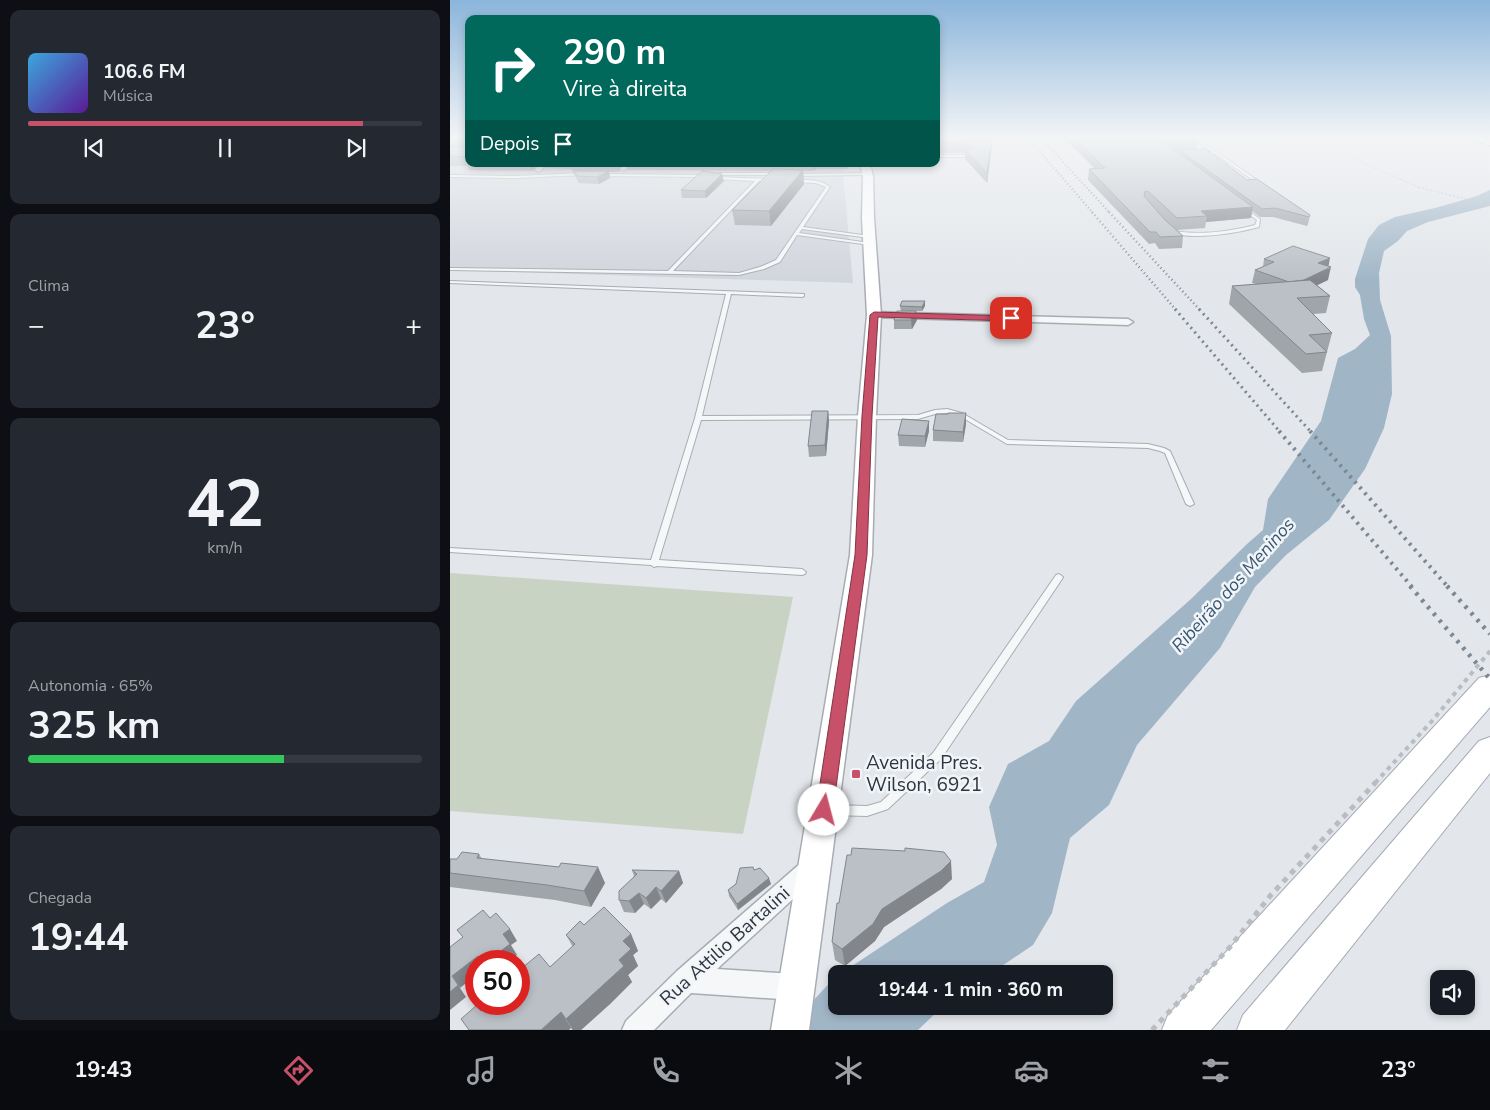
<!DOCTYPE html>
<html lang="pt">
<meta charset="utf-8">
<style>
body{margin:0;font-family:"Nunito Sans",sans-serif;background:#242831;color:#f1f3f6;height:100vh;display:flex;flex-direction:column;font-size:19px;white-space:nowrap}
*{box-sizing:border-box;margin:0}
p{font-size:16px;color:#9ea1a6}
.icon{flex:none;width:28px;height:28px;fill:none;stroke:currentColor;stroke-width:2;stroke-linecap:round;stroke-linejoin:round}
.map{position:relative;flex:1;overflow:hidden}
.side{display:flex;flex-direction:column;gap:10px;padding:10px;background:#0d0f14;width:450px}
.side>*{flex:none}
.guide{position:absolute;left:15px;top:15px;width:475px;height:152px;border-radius:10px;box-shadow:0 2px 8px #0003;background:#00695c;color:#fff;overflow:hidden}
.buttons{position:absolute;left:980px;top:970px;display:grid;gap:10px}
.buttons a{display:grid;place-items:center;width:45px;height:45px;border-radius:10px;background:#171b24;box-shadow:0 2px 8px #0003;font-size:25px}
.speed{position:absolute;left:15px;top:950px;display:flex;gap:10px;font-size:25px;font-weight:700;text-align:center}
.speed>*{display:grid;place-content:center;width:65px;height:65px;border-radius:50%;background:#171b24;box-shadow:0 2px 8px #0003;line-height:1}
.speed .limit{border:8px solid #d22;background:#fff;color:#111}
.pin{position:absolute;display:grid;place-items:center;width:42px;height:42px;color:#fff;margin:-21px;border-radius:10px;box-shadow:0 2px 8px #0006}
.me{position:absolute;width:55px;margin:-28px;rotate:8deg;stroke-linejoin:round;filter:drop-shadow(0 0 4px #0008)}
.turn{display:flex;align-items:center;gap:18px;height:105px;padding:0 15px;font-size:22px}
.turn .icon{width:65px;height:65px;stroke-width:2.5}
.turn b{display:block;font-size:35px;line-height:42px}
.then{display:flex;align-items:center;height:48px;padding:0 15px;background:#0003;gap:10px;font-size:19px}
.big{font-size:38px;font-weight:700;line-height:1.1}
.side .card{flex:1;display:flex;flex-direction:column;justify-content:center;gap:8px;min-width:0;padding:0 18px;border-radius:10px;background:#242831}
.side .dial{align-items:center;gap:0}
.dial b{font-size:65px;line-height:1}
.song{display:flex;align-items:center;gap:15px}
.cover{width:60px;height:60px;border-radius:8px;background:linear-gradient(135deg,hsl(200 70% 55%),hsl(270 70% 35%))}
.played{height:5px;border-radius:2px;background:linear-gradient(90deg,#c65169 85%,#363941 85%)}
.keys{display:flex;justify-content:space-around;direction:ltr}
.heat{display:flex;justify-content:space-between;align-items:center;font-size:28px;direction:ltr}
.charge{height:8px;border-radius:4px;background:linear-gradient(90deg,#34c759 65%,#363941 0)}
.trip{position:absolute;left:378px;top:965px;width:285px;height:50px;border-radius:10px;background:#171b24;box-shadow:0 2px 8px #0003;font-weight:700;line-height:50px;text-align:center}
.tabs{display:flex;height:80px;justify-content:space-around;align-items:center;background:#090b0e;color:#9ea1a6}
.tabs .icon{width:35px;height:35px}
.tabs .current{color:#c65169}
.tabs b{font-size:22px;color:#f1f3f6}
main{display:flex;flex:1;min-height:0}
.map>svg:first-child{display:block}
.built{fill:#d1d5dc}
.green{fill:#c9d3c4}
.water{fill:#a0b6c7}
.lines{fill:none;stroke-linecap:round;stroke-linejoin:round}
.lane-casing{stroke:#a8adb4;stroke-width:2}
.street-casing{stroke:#a8adb4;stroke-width:3}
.secondary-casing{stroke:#a8adb4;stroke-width:3}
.primary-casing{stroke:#a3abb5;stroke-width:2}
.highway-casing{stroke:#8b94a0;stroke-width:2}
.path{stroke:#b9bdc1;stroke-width:1;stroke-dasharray:2 2;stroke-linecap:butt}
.lane{fill:#f5f7f8;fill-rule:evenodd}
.street{fill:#f5f7f8;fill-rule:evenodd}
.secondary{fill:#fff;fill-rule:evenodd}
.primary{fill:#fff;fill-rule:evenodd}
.highway{fill:#fff;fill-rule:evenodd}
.rail-far4{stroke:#7d8793;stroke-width:2;stroke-dasharray:1 2.5;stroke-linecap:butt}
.rail-far3{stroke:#7d8793;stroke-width:2.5;stroke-dasharray:1 3;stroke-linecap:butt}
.rail-far2{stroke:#7d8793;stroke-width:3;stroke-dasharray:2 4;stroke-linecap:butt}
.rail-far1{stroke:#7d8793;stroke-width:4;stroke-dasharray:2.5 5;stroke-linecap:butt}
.rail{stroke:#7d8793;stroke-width:4.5;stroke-dasharray:3 6;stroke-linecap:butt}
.path-bridge-far1{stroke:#b9bdc1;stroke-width:4;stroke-dasharray:4.5 4.5;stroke-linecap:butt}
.path-bridge{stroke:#b9bdc1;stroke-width:5;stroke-dasharray:5.5 5.5;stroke-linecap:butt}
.wall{fill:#a0a5aa}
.shaded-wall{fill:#82868b}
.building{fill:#bac0c6;stroke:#82868b}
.route{fill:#c65169;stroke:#813544}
.poi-dot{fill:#c65169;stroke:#f2f5f7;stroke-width:2}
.labels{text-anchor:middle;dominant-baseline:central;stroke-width:5;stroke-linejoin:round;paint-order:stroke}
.water-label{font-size:18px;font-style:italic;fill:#385672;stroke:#f2f5f7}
.near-poi-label{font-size:19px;fill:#2c3541;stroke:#f2f5f7;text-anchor:start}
.near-street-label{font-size:19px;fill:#2c3541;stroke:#f2f5f7}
</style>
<main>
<section class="side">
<div class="card">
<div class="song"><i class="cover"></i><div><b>106.6 FM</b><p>Música</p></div></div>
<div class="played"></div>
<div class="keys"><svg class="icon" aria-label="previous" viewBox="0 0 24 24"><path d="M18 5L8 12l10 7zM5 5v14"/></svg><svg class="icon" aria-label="pause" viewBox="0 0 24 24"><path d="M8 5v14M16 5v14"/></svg><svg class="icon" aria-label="next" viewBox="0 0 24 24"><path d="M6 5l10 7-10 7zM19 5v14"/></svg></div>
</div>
<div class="card"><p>Clima</p>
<div class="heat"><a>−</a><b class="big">23°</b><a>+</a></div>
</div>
<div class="card dial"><b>42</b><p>km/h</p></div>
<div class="card"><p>Autonomia · 65%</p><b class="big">325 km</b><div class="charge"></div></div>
<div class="card"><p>Chegada</p><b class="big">19:44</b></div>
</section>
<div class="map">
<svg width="1040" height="1030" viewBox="0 0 1040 1030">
<rect width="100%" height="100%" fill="#e3e6ea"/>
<polygon class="built" points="254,164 392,164 403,283 0,270 0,166 253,172"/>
<polygon class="green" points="0,573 343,597 293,834 0,811"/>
<g class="water">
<polygon points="1040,190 1040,206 978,222 957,231 948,241 934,251 929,273 930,300 941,336 942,394 934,428 915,469 879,520 836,555 805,587 770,648 687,745 659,805 620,838 602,913 583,945 540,974 390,974 497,903 534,882 547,845 539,807 558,764 599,741 626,701 741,599 797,544 813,530 818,499 871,421 888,358 905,349 920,335 914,319 910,295 905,287 905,279 918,239 929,225 945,217 985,208 1027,196"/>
<polygon points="386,976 386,1006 493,1006 468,1030 336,1030"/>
</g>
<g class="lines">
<g class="lane-casing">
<g id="lane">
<polygon points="740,136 744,136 814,185 811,186 766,154 749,154 750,152 763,152"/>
<polygon points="486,155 519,155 521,156 519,157 486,157"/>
<polygon points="134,173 135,175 65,178 0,177 0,175 65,176"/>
<polygon points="268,173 326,173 328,174 326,175 267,175"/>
<polygon points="418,173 419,175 345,176 343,175 345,174"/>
<polygon points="150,174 256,175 258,176 256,177 149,176"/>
<path d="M 264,177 L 321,179 L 323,180 L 321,181 L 309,181 L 223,271 L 289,273 L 310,267 L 326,260 L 376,187 L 366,183 L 344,182 L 345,180 C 357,180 370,179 380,187 L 353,227 L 420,236 L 422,237 L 420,238 L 352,229 L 349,233 L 420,243 L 422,244 L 420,245 L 347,235 L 330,262 L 314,269 L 289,275 L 0,270 L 0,268 L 218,271 L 305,181 L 265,179 Z"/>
<path d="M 794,209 L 796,209 L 810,219 L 809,227 C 787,233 741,241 721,232 L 723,231 C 749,235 779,232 805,225 L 807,220 L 794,211 Z"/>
<polygon points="0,281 354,294 354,296 352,297 281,294 252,416 468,415 485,410 497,409 512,413 558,440 698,444 714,448 720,451 744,504 740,506 736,504 715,453 710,451 698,448 557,444 508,415 497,413 485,414 468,419 251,420 209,560 352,569 356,572 355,574 352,575 207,566 204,567 201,565 0,552 0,548 201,560 245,418 276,294 0,283"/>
<polygon points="609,574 613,577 612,579 491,759 438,809 417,816 379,815 375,813 374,810 375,807 379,805 417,806 431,802 483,753 606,575"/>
</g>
</g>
<g class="street-casing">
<g id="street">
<polygon points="90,164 97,164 89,172 85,170"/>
<polygon points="174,164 181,164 174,171 170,169"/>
<polygon points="424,312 678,319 683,322 678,325 420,317 419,315 420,313"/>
<polygon points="360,858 368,862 371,869 368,876 267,969 345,974 354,978 358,987 354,996 345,1000 241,993 204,1030 172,1030 176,1021 227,971 352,862"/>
</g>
</g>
<g class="secondary-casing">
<polygon id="secondary" points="410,164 420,164 423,176 424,218 431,315 426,416 422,555 359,1030 321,1030 400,555 408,416 417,315 412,218 413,176"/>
</g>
<g class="primary-casing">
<g id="primary">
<polygon points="1040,675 1040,707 761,1030 712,1030 718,1015 1029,678"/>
<polygon points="1040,737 1040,773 835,1030 787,1030 793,1015 1029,741"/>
</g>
</g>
<g class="highway-casing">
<polygon id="highway" points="1015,136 1040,137 1040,145 1017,139"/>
</g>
<polyline class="path" points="909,157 909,160 913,163 968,187 1040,205"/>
<use href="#lane" class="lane"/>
<use href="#street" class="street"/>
<use href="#secondary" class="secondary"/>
<use href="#primary" class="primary"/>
<use href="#highway" class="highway"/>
<g class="rail-far4">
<polyline points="576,136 643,213"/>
<polyline points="589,136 660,213"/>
</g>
<g class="rail-far3">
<polyline points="642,212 726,310"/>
<polyline points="659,212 750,310"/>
</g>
<g class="rail-far2">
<polyline points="725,309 830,432"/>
<polyline points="749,309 861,432"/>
</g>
<g class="rail-far1">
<polyline points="829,431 962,587"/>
<polyline points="860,431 998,587"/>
</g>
<g class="rail">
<polyline points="960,586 1040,679"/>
<polyline points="997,586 1040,634"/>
</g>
<polyline class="path-bridge-far1" points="925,783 982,721 1040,651"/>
<polyline class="path-bridge" points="702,1030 780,947 820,896 926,782"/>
</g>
<g class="wall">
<polygon points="0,136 19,136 19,164 88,164 82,171 19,170 18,166 0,166"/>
<polygon points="486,136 543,136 537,183 515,159 515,153 486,153"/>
<polygon points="608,136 741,136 748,141 747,149 797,180 860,215 858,224 857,226 823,217 810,217 802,211 801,218 756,222 755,228 727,230 733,236 732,248 709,249 705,243 699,244 638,180 639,169 645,169 618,142 613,142"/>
<polygon points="94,164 172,164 169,168 169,172 159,172 160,178 149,184 129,183 126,178 124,173 123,173 121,169 95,168"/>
<polygon points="176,164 401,164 397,169 366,169 364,171 353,171 354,184 321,226 285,225 282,210 321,171 177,170"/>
<polygon points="274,181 256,198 232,198 231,190"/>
<polygon points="814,259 878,267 878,280 867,285 880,296 876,313 863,314 882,333 872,371 852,373 779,304 782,286 806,284 802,283 805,270 813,267"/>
<polygon points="475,301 475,306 472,311 466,311 467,320 462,329 444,329 444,320 451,311 450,306"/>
<polygon points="378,411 379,421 376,456 359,457 358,446"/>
<polygon points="516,413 516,424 513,442 483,441 483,430 498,414"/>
<polygon points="479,421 479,431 475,447 449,446 448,435"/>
<polygon points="29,854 32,859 155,883 141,907 105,900 0,887 0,859 7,859"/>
<polygon points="401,855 502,879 491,889 434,927 425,941 395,966 385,960 382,942 389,903"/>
<polygon points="182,870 229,871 233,883 216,903 211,899 201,909 194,904 185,913 174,912 169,900 184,876"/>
<polygon points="304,870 321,884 288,910 279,896 278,890"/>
<polygon points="134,925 181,934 188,951 183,955 188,966 178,975 182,982 160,1004 131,1030 122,1030 121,1028 31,1011 76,973 72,968 100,967 123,947 116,935"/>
</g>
<g class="shaded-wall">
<polygon points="542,136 543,136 537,183 537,173"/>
<polygon points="80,164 88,164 82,171"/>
<polygon points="167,164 172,164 169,168 169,172"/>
<polygon points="364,164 366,164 366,169 364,171"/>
<polygon points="397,164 401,164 397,169"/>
<polygon points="353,170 354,184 321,226 319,211"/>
<polygon points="159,171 160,178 149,184 147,177"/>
<polygon points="272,174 274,181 256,198 255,191"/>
<polygon points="803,207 801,218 756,222 757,216 751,211"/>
<polygon points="880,258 878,269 881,267 878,280 843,297 846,284 868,263"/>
<polygon points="475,301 475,306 472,311 472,307"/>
<polygon points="466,311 467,320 462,329 461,320"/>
<polygon points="378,411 379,421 376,456 375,445"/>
<polygon points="516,413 516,424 513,442 513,432"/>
<polygon points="479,421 479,431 475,447 475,436"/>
<polygon points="501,861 502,879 491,889 434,927 425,941 395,966 392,949 432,909"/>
<polygon points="148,867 155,883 141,907 134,891"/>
<polygon points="229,871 233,883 216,903 211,891"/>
<polygon points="319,878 321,884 288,910 287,904"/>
<polygon points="206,887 211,899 201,909 196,898"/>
<polygon points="189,893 194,904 185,913 179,901"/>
<polygon points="60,929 67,941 61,945 67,955 60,961 38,961 53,934"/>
<polygon points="181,934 188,951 183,955 188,966 178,975 182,982 160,1004 131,1030 123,1030 116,1019 169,960 173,941"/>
<polygon points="28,956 32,961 26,961 26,975 10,988 2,976"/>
<polygon points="8,985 16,997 0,1010 0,992"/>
<polygon points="111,1012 121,1028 119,1030 91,1030"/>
</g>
<g class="building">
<polygon points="0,136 19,136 19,157 0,156 0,147 16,147 18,145 16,139 0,139"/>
<polygon points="486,136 542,136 537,173 515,150 522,148 523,146 520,144 486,143"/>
<polygon points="622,136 705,136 803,207 751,211 757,216 727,218 699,192 695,191 694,196 714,219 733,236 710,237 706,232 700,232 639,169 655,168"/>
<polygon points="714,136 741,136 748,141 723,142"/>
<polygon points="756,149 797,180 807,179 860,215 859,217 825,208 812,209 729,150"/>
<polygon points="323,169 353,170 319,211 282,210"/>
<polygon points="124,171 159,171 147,177 127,176"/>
<polygon points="252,171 272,174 255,191 231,190"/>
<polygon points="843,246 880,258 868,263 881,267 854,280 839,282 805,270 824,262 814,259"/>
<polygon points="860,280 880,296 847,298 882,333 859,335 877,352 856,354 782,286"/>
<polygon points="452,301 475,301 472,307 450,306"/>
<polygon points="447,311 466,311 461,320 444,320"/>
<polygon points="362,411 378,411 375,445 358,446"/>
<polygon points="498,413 516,413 513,432 483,430 486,414 498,414"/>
<polygon points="452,419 479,421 475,436 448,435"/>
<polygon points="402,848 455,851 455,848 494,852 501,861 491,871 432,909 423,924 392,949 382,942 387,903 389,903 397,855 401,855"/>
<polygon points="12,852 29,854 27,858 109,867 111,863 148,867 134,891 97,885 0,873 0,859 7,859"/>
<polygon points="303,867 304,870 310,868 319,878 287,904 278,890 286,884 290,868"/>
<polygon points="182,870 229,871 211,891 206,887 196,898 189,893 179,901 169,900 169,891 187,874"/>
<polygon points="154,907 181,934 173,941 181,949 169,960 174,966 151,987 116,1019 111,1012 91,1030 19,1030 11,1019 27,1005 31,1011 40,1004 69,1004 69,979 77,972 72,968 89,954 100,967 125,944 116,935 130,921 134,925"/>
<polygon points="33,910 40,918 46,913 60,929 53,934 60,944 38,961 32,961 28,956 2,976 8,985 0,992 0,947 13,937 7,930"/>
</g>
<linearGradient id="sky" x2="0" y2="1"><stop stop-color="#8bb5db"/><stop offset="0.49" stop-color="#f2f4f6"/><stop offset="1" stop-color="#f2f4f6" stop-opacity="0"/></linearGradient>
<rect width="1040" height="280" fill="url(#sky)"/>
<polygon class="route" points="424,312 561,316 565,318 561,321 428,317 422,416 417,555 383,810 380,815 374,817 369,815 366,810 405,555 412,416 420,315"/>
<rect class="poi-dot" x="401" y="769" width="10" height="10" rx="2.5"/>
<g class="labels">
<g class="water-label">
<text transform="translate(783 585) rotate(-48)">Ribeirão dos Meninos</text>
</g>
<g class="near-poi-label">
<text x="416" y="763">Avenida Pres.<tspan x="416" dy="22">Wilson, 6921</tspan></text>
</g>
<g class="near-street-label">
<text transform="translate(275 946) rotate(-42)">Rua Attilio Bartalini</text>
</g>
</g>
</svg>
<div class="buttons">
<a><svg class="icon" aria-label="sound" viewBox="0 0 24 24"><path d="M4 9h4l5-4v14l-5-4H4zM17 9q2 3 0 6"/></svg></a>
</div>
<div class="speed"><div class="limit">50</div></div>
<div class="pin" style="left:561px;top:318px;background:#d93025"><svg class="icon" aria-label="arrive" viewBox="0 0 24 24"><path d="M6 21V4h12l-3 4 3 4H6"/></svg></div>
<svg class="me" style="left:374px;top:810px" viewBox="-20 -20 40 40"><circle r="19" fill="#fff"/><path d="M0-13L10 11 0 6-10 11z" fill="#c65169"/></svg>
<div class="trip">19:44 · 1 min · 360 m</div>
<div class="guide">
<div class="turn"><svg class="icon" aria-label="right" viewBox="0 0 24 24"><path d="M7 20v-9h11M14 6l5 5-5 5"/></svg><div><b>290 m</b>Vire à direita</div></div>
<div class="then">Depois<svg class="icon" aria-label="arrive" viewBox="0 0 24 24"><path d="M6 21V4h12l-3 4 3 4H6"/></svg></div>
</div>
</div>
</main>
<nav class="tabs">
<b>19:43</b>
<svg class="icon current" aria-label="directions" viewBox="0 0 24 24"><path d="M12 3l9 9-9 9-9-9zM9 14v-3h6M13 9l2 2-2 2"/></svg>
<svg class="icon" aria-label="music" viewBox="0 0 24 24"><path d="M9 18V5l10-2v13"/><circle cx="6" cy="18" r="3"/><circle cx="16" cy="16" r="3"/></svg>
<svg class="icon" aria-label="phone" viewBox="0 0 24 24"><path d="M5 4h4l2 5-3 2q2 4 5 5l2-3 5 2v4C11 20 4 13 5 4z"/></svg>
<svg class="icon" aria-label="climate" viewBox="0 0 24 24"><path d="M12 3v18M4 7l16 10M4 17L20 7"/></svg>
<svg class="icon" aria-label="car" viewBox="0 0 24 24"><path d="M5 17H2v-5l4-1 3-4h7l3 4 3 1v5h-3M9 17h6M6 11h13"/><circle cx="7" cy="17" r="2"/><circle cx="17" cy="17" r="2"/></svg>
<svg class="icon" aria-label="filters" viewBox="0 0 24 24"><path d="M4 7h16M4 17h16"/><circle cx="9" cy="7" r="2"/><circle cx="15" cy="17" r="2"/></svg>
<b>23°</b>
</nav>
